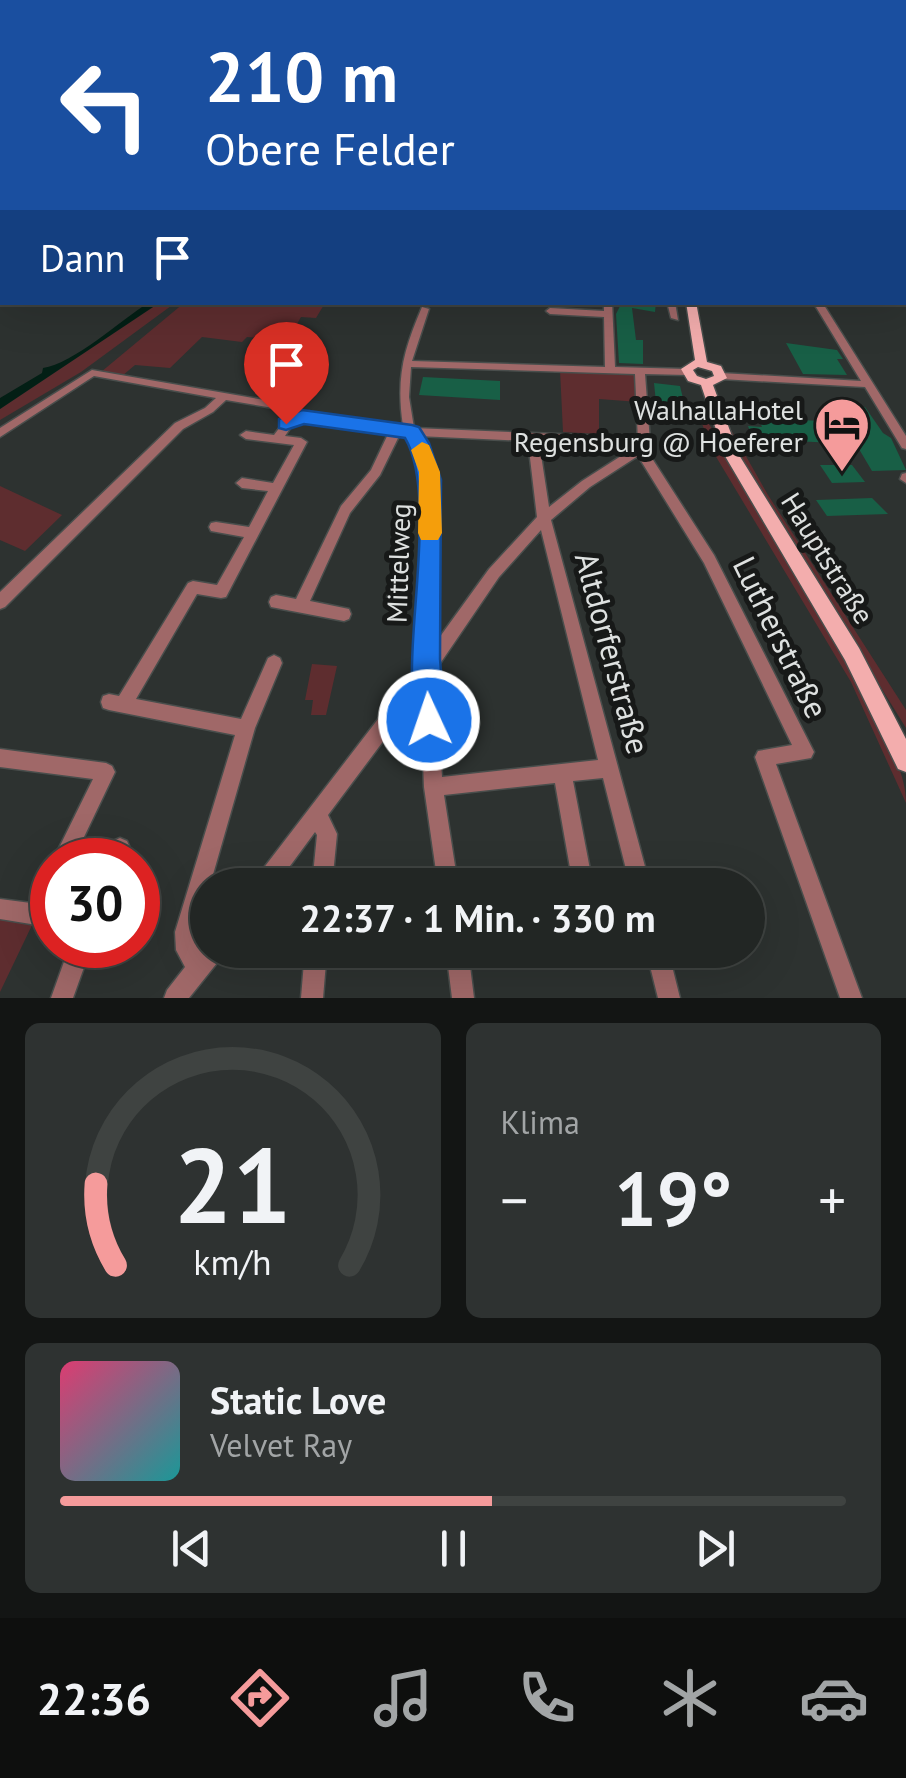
<!DOCTYPE html>
<html lang="de">
<meta charset="utf-8">
<style>
body{margin:0;font-family:"PT Sans",sans-serif;background:#2e3231;color:#f1f3f6;height:100vh;display:flex;flex-direction:column;font-size:38px;white-space:nowrap}
*{box-sizing:border-box;margin:0}
p{font-size:32px;color:#a2a5a6}
.icon{flex:none;width:55px;height:55px;fill:none;stroke:currentColor;stroke-width:2;stroke-linecap:round;stroke-linejoin:round}
.map{position:relative;height:998px;overflow:hidden}
.details{display:flex;flex-direction:column;gap:25px;padding:25px;background:#131514;flex:1}
.details>*{flex:none}
.top-card{position:absolute;left:0px;top:0px;width:908px;height:305px;box-shadow:0 10px 40px #0002,0 0 0 2px #3f4341;background:#1a4fa0;color:#fff;overflow:hidden}
.speed{position:absolute;left:30px;top:838px;display:flex;gap:20px;font-size:50px;font-weight:700;text-align:center}
.speed>*{display:grid;place-content:center;width:130px;height:130px;border-radius:50%;background:#222624;box-shadow:0 10px 40px #0002,0 0 0 2px #3f4341;line-height:1}
.speed .limit{border:15px solid #d22;background:#fff;color:#111}
.pin{position:absolute;display:grid;place-items:center;width:85px;height:85px;color:#fff;margin:-102px -42px;border-radius:50% 50% 50% 0;rotate:-45deg;box-shadow:0 0 10px #0007}
.pin .icon{rotate:45deg}
.me{position:absolute;width:110px;margin:-55px;rotate:357deg;stroke-linejoin:round;filter:drop-shadow(0 0 8px #0008)}
.turn{display:flex;align-items:center;gap:35px;height:210px;padding:0 40px;font-size:45px}
.turn .icon{width:130px;height:130px;stroke-width:2.5}
.turn b{display:block;font-size:70px;line-height:85px}
.then{display:flex;align-items:center;height:95px;padding:0 40px;background:#0003;gap:20px;font-size:38px}
.big{font-size:75px;font-weight:600;line-height:1.1}
.details .widget{flex:1;display:flex;flex-direction:column;justify-content:center;gap:15px;min-width:0;padding:0 35px;border-radius:15px;background:#2e3231}
.details .dial{align-items:center;gap:0}
.dial svg{height:260px;overflow:visible;fill:none;stroke:#3f4341;stroke-width:7;stroke-linecap:round;text-anchor:middle}
.dial text{fill:#f1f3f6;stroke:none}
.song{display:flex;align-items:center;gap:30px}
.cover{width:120px;height:120px;border-radius:15px;background:linear-gradient(135deg,hsl(340 70% 55%),hsl(180 70% 35%))}
.played{height:10px;border-radius:5px;background:linear-gradient(90deg,#f59b9b 55%,#3f4341 55%)}
.keys{display:flex;justify-content:space-around;direction:ltr}
.heat{display:flex;justify-content:space-between;align-items:center;font-size:55px;direction:ltr}
.details .tiles{flex:1;display:grid;gap:25px;grid-template-columns:1fr 1fr}
.widget:last-child{grid-column:span 2}
.trip{position:absolute;left:190px;top:868px;width:575px;height:100px;border-radius:50px;background:#222624;box-shadow:0 10px 40px #0002,0 0 0 2px #3f4341;font-weight:600;line-height:100px;text-align:center}
.tab-bar{display:flex;height:160px;justify-content:space-around;align-items:center;background:#0e0f0e;color:#a2a5a6}
.tab-bar .icon{width:70px;height:70px}
.tab-bar .current{color:#f59b9b}
.tab-bar b{font-size:45px;color:#f1f3f6}
.map>svg:first-child{display:block}
.green{fill:#5e2d2f}
.water{fill:#031f15}
.building{fill:#185f46}
.lines{fill:none;stroke-linecap:round;stroke-linejoin:round}
.minor-casing{stroke:#494e4c;stroke-width:3}
.major-casing{stroke:#494e4c;stroke-width:3}
.minor{fill:#a06868;fill-rule:evenodd}
.major{fill:#f3adad;fill-rule:evenodd}
.route{fill:#1a73e8;stroke:#114b97;stroke-width:2.5}
.slow{fill:#f59e0b}
.labels{text-anchor:middle;dominant-baseline:central;stroke-width:10;stroke-linejoin:round;paint-order:stroke}
.poi-label{font-size:28px;fill:#dee1e0;stroke:#171918;text-anchor:end}
.street-label{font-size:28px;fill:#dee1e0;stroke:#171918}
.near-street-label{font-size:32px;fill:#dee1e0;stroke:#171918}
</style>
<div class="map">
<svg width="906" height="998" viewBox="0 0 906 998">
<rect width="100%" height="100%" fill="#2d3230"/>
<g class="green">
<polygon points="159,303 175,303 81,372 0,420 0,409"/>
<polygon points="184,303 325,303 316,318 301,317 288,340 247,337 242,342 202,337 170,368 135,365 122,376 101,372"/>
<polygon points="560,370 636,374 639,402 599,399 599,434 563,432"/>
<path d="M 706,419 C 763,515 821,611 871,711 C 885,740 906,770 906,803 L 851,682 L 712,450 L 701,421 Z"/>
<polygon points="726,421 768,495 906,710 906,728 738,456"/>
<polygon points="0,486 62,515 25,551 0,540"/>
<polygon points="312,664 337,666 326,715 311,715 313,700 305,700"/>
<polygon points="0,919 33,923 0,992"/>
</g>
<path class="water" d="M 148,303 L 159,303 L 0,409 L 0,398 L 42,373 L 43,368 C 73,364 121,320 148,303 Z"/>
<g class="building">
<polygon points="622,302 656,302 655,312 632,308 636,340 643,340 643,364 619,363 616,314"/>
<polygon points="786,343 837,350 843,359 837,359 847,375 803,374"/>
<polygon points="423,377 500,381 500,400 419,395"/>
<polygon points="654,383 680,386 687,415 657,412"/>
<polygon points="833,405 865,407 883,433 891,438 906,470 872,471 856,444 753,439 748,426 762,427 758,418 844,422"/>
<polygon points="820,465 852,465 865,482 832,483"/>
<polygon points="872,498 888,514 827,516 816,500"/>
</g>
<g class="lines">
<g class="minor-casing">
<g id="minor">
<rect x="905" y="163" width="1" height="4"/>
<polygon points="2,179 2,183 0,184 0,180"/>
<path d="M 604,302 L 612,302 L 615,367 L 687,369 L 692,372 L 687,375 L 645,374 L 650,442 L 646,449 L 714,555 L 814,752 L 811,758 L 776,764 L 862,998 L 840,998 L 755,757 L 758,751 L 792,745 L 704,563 L 638,456 L 590,487 L 551,520 L 650,885 L 630,885 L 603,778 L 573,781 L 593,885 L 573,885 L 555,783 L 444,795 L 458,885 L 438,885 L 424,787 L 420,692 L 328,815 L 337,834 L 332,885 L 312,885 L 317,835 L 315,832 L 276,885 L 253,885 L 256,878 L 418,667 L 424,472 L 406,434 L 400,434 L 380,475 L 350,513 L 310,601 L 349,609 L 351,614 L 349,619 L 344,621 L 271,607 L 269,602 L 271,597 L 276,595 L 296,599 L 341,506 L 371,470 L 389,432 L 302,421 L 293,424 L 285,436 L 301,438 L 307,442 L 226,597 L 221,598 L 197,594 L 136,699 L 241,719 L 268,658 L 274,655 L 280,658 L 282,663 L 255,728 L 210,885 L 208,885 C 207,909 193,926 200,949 L 208,941 L 208,950 L 224,950 L 221,958 L 189,998 L 164,998 L 167,990 L 185,967 L 176,950 L 175,932 L 235,735 L 109,710 L 103,708 L 101,702 L 103,696 L 109,694 L 119,696 L 188,583 L 193,581 L 217,585 L 244,537 L 211,531 L 209,527 L 211,523 L 216,522 L 249,527 L 268,491 L 242,488 L 236,483 L 242,478 L 273,483 L 294,445 L 246,439 L 240,435 L 246,431 L 274,435 L 287,418 L 279,409 L 226,400 L 213,412 L 183,429 L 5,607 L 0,609 L 0,592 L 175,423 L 205,408 L 216,398 L 94,376 L 0,437 L 0,428 L 92,370 L 282,403 L 286,404 L 297,415 L 302,413 L 403,426 C 396,379 403,351 422,307 L 429,309 L 412,361 L 605,367 L 604,317 L 550,314 L 546,311 L 550,308 L 604,311 ZM 411,367 L 635,374 L 638,442 L 629,437 L 414,428 L 409,397 ZM 418,436 L 528,441 L 537,517 L 489,569 L 434,645 L 436,472 ZM 539,442 L 626,445 L 632,449 L 582,481 L 549,507 ZM 541,530 L 598,760 L 442,777 L 435,671 L 499,577 Z"/>
<polygon points="667,302 675,302 678,320 671,318"/>
<polygon points="813,302 822,302 906,436 906,449 902,448 865,387 721,379 716,376 721,373 861,381"/>
<polygon points="906,473 906,483 900,479 902,474"/>
<polygon points="0,749 106,763 112,766 115,772 73,860 53,860 93,779 0,767"/>
<polygon points="120,838 127,841 130,848 125,860 105,860 113,841"/>
<polygon points="52,872 52,904 44,921 37,925 0,919 0,899 31,903 45,875"/>
<polygon points="70,945 92,945 73,998 51,998"/>
<polygon points="305,950 327,950 323,998 301,998"/>
<polygon points="446,950 468,950 474,998 452,998"/>
<polygon points="646,950 668,950 680,998 658,998"/>
</g>
</g>
<g class="major-casing">
<g id="major">
<rect x="0" y="121" width="2" height="4"/>
<path d="M 686,302 L 696,302 L 707,362 L 721,366 L 727,378 L 713,385 L 739,455 L 859,648 L 906,739 L 906,772 L 898,769 L 845,660 L 725,456 L 701,385 L 688,381 L 681,369 L 695,360 ZM 698,367 L 712,371 L 714,376 L 706,379 L 697,376 L 693,370 Z"/>
</g>
</g>
<use href="#minor" class="minor"/>
<use href="#major" class="major"/>
</g>
<linearGradient id="sky" x2="0" y2="1"><stop stop-color="#191c1a"/><stop offset="0.45" stop-color="#464f59"/><stop offset="1" stop-color="#464f59" stop-opacity="0"/></linearGradient>
<rect width="906" height="253" fill="url(#sky)"/>
<path class="route" d="M 302,410 L 412,425 L 419,427 L 429,443 L 441,480 L 440,659 L 445,720 L 440,731 L 429,736 L 418,731 C 411,714 413,696 412,677 C 410,615 435,488 405,438 L 304,424 L 286,430 L 279,428 L 279,419 Z"/>
<polygon class="slow" points="422,442 429,445 440,472 442,533 438,540 421,540 418,533 419,472 411,450"/>
<defs>
<g id="hotel-pin" transform="scale(2.875)"><path d="M0 17L-7.5 6A9.5 9.5 0 1 1 7.5 6Z" fill="#f59b9b" stroke="#171918"/><path d="M-6-4.5h1.5V1H6V5H4.5V3h-9V5H-6ZM-4 0a1.8 1.8 0 1 1 3.6 0ZM.5 0V-2.5h3Q6-2.5 6 0Z" fill="#111"/></g>
</defs>
<g fill-rule="evenodd">
<use href="#hotel-pin" x="842" y="425"/>
</g>
<g class="labels">
<g class="poi-label">
<text x="803" y="409">WalhallaHotel<tspan x="803" dy="32">Regensburg @ Hoeferer</tspan></text>
</g>
<g class="street-label">
<text transform="translate(828 558) rotate(58)">Hauptstraße</text>
<text transform="translate(398 563) rotate(-88)">Mittelweg</text>
</g>
<g class="near-street-label">
<text transform="translate(781 637) rotate(64)">Lutherstraße</text>
<text transform="translate(613 653) rotate(75)">Altdorferstraße</text>
</g>
</g>
</svg>
<div class="speed"><div class="limit">30</div></div>
<div class="pin" style="left:286px;top:424px;background:#d93025"><svg class="icon" aria-label="arrive" viewBox="0 0 24 24"><path d="M6 21V4h12l-3 4 3 4H6"/></svg></div>
<svg class="me" style="left:429px;top:720px" viewBox="-20 -20 40 40"><circle r="17" fill="#1a73e8" stroke="#fff" stroke-width="3"/><path d="M0-11L8 9 0 5-8 9z" fill="#fff"/></svg>
<div class="trip">22:37 · 1 Min. · 330 m</div>
<div class="top-card">
<div class="turn"><svg class="icon" aria-label="left" viewBox="0 0 24 24"><path d="M17 20v-9H6M10 6l-5 5 5 5"/></svg><div><b>210 m</b>Obere Felder</div></div>
<div class="then">Dann<svg class="icon" aria-label="arrive" viewBox="0 0 24 24"><path d="M6 21V4h12l-3 4 3 4H6"/></svg></div>
</div>
</div>
<section class="details">
<div class="tiles">
<div class="widget dial"><svg viewBox="0 0 100 80">
<path d="M14 69A42 42 0 1 1 86 69"/>
<path d="M14 69A42 42 0 0 1 8 44" stroke="#f59b9b"/>
<text x="50" y="56" font-size="32" font-weight="700">21</text>
<text x="50" y="72" font-size="11">km/h</text>
</svg></div>
<div class="widget"><p>Klima</p>
<div class="heat"><a>−</a><b class="big">19°</b><a>+</a></div>
</div>
<div class="widget">
<div class="song"><i class="cover"></i><div><b>Static Love</b><p>Velvet Ray</p></div></div>
<div class="played"></div>
<div class="keys"><svg class="icon" aria-label="previous" viewBox="0 0 24 24"><path d="M18 5L8 12l10 7zM5 5v14"/></svg><svg class="icon" aria-label="pause" viewBox="0 0 24 24"><path d="M8 5v14M16 5v14"/></svg><svg class="icon" aria-label="next" viewBox="0 0 24 24"><path d="M6 5l10 7-10 7zM19 5v14"/></svg></div>
</div>
</div>
</section>
<nav class="tab-bar">
<b>22:36</b>
<svg class="icon current" aria-label="directions" viewBox="0 0 24 24"><path d="M12 3l9 9-9 9-9-9zM9 14v-3h6M13 9l2 2-2 2"/></svg>
<svg class="icon" aria-label="music" viewBox="0 0 24 24"><path d="M9 18V5l10-2v13"/><circle cx="6" cy="18" r="3"/><circle cx="16" cy="16" r="3"/></svg>
<svg class="icon" aria-label="phone" viewBox="0 0 24 24"><path d="M5 4h4l2 5-3 2q2 4 5 5l2-3 5 2v4C11 20 4 13 5 4z"/></svg>
<svg class="icon" aria-label="climate" viewBox="0 0 24 24"><path d="M12 3v18M4 7l16 10M4 17L20 7"/></svg>
<svg class="icon" aria-label="car" viewBox="0 0 24 24"><path d="M5 17H2v-5l4-1 3-4h7l3 4 3 1v5h-3M9 17h6M6 11h13"/><circle cx="7" cy="17" r="2"/><circle cx="17" cy="17" r="2"/></svg>
</nav>
